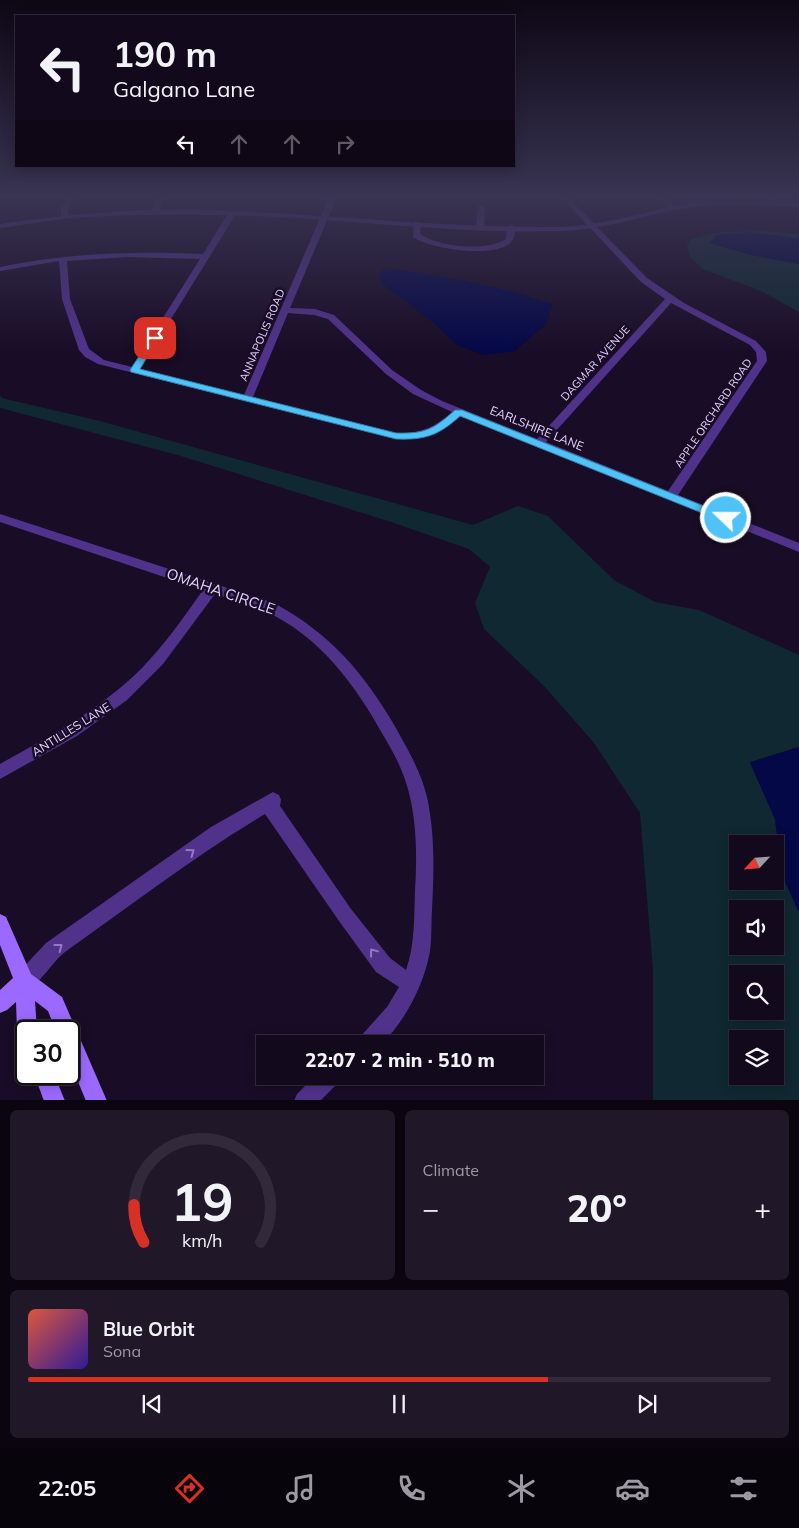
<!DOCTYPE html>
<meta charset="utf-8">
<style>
body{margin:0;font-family:Mulish,sans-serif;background:#201729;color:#f1f3f6;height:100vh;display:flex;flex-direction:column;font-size:19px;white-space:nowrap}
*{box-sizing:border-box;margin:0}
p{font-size:16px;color:#9d9aa3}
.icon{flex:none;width:28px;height:28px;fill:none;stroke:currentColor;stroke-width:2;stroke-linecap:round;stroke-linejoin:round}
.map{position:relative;height:1100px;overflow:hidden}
.panel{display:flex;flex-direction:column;gap:10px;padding:10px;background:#0a050f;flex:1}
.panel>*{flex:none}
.guide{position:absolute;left:15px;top:15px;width:500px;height:152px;border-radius:0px;box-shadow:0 2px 12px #0003,0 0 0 1px #322a3b;background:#13091c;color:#f1f3f6;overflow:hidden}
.needle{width:32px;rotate:244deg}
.fabs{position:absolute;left:729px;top:835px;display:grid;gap:10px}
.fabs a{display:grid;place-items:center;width:55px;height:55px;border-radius:0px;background:#13091c;box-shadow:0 2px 12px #0003,0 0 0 1px #322a3b;font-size:25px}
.speed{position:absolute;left:15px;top:1020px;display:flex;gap:10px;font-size:25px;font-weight:700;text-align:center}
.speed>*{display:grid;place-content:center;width:65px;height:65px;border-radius:50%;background:#13091c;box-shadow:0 2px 12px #0003,0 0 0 1px #322a3b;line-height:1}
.speed .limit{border:2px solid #111;border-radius:8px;background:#fff;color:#111}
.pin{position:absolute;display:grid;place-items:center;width:42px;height:42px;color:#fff;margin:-21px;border-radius:10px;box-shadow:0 2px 8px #0006}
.me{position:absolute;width:55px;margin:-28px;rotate:292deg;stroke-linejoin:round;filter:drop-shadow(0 0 4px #0008)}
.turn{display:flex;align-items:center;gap:18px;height:105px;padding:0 15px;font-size:22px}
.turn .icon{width:65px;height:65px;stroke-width:2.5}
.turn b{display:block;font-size:35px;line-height:42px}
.lanes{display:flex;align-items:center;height:48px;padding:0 15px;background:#0003;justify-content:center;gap:25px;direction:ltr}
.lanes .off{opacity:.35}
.big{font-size:38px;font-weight:800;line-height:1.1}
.panel .tile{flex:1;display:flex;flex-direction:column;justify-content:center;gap:8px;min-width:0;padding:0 18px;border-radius:8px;background:#201729}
.panel .dial{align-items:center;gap:0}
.dial svg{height:130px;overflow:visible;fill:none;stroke:#322a3b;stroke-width:7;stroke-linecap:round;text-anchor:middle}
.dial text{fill:#f1f3f6;stroke:none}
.song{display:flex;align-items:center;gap:15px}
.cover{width:60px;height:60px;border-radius:8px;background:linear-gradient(135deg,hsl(10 70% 55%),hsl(250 70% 35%))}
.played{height:5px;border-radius:2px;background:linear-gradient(90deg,#d93025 70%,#322a3b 70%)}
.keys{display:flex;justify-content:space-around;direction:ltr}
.heat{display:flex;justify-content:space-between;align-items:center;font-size:28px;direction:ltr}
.panel .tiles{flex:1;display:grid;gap:10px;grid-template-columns:1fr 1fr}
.tile:last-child{grid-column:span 2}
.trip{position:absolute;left:256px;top:1035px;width:288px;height:50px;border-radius:0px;background:#13091c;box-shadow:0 2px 12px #0003,0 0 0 1px #322a3b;font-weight:800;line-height:50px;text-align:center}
.tabs{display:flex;height:80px;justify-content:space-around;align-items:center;background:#08040b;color:#9d9aa3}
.tabs .icon{width:35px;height:35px}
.tabs .active{color:#d93025}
.tabs b{font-size:22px;color:#f1f3f6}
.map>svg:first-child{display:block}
.green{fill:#0f2831;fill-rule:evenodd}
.water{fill:#040847}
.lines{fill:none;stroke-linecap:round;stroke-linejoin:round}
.minor{fill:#51328b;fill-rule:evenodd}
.tertiary{fill:#51328b;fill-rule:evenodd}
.secondary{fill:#9b69ff;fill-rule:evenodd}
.oneway{stroke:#947abf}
.route{fill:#4fc3f7;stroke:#337fa1}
.labels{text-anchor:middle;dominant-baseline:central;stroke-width:5;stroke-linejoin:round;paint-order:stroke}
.far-street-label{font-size:11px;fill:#e5d2ff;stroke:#190c26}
.street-label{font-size:12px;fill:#e5d2ff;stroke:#190c26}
.near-street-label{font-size:15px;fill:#e5d2ff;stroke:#190c26}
</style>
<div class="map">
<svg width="799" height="1101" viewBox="0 0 799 1101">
<rect width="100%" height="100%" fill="#190c26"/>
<g class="green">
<polygon points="763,231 799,234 799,238 745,232 729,235 710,243 751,255 799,264 799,312 761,291 703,269 690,257 687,245 691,239 721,232"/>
<path d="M 0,395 L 2,398 L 100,421 L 473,525 L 518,506 L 548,516 L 614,580 L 655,602 L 699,610 L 799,655 L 799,747 L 750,763 L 775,819 L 782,875 L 799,912 L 799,1100 L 653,1100 L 653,971 L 640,813 L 594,743 L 544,686 L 484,629 L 475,603 L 490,567 L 469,549 L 391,522 L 181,456 L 0,408 ZM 738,844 L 775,844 L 775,881 L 738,881 ZM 738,909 L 775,909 L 775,946 L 738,946 ZM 738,974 L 775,974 L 775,1011 L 738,1011 ZM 738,1039 L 775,1039 L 775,1076 L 738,1076 Z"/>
</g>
<g class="water">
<polygon points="745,232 799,238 799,264 751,255 709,243 717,235"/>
<path d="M 385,268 C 441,275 499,286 553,304 L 545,325 L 515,351 L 484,355 L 457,345 L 434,323 L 382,284 L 379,273 Z"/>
<polygon points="799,747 799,912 782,875 775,819 750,762"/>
</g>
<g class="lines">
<g class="minor">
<polygon points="68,198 75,198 69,207 67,218 61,218 61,207"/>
<polygon points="158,198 165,198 158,213 152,213 151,211"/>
<path d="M 324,198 L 331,198 L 334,204 L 290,308 L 315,309 L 334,315 L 392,370 L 421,390 L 442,401 L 537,439 L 665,299 L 641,282 L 562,198 L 569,198 L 647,278 L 684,303 L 756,341 L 766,352 L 767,361 L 678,495 L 799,543 L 799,552 L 461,416 C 441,433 423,441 396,439 L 98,364 L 85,357 L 79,350 L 62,299 L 59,261 L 0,271 L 0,267 C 68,253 134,251 203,254 L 229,212 L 235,212 L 236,214 L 140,369 L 244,395 L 326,204 ZM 127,257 L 200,259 L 132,367 L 104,360 L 89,349 L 70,299 L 67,261 ZM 671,303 L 750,345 L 756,352 L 757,361 L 668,491 L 546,442 ZM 288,313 L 314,315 L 328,319 L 386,374 L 413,394 L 452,412 C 434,428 420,434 396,433 L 253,397 Z"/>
<polygon points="657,198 665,198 679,208 672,210"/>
<polygon points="768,198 775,198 778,203 771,205"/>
<polygon points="478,205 485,207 484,226 480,228 476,226"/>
<path d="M 414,221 L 421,223 L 420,234 C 438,247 487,252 506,239 L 507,227 L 511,225 L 515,227 C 515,232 515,238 511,242 C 495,259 430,249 413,237 Z"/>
<path d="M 0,514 L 274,603 C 331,634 364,673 396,728 C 408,750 421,772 427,797 C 435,834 434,872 432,910 C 431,923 432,938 430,951 C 424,985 406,1019 382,1044 L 357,1044 L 360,1037 L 387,1007 L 399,987 L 376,972 L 339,921 L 265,814 C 196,855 131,905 65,952 C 51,963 41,984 24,991 L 17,988 L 14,981 L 17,974 L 46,943 L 211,827 L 273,792 L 279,795 L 281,800 L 280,806 L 351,909 L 390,958 L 406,970 C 415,945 414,917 415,891 C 417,859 417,825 409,793 C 404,772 394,753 383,735 C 355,684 319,636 265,611 C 249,604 231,600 215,594 L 163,664 L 127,700 L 77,736 L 0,779 L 0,764 C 50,736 101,709 142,668 C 165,644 184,617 203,590 L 0,522 Z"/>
<polygon points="315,1076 341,1076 338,1083 320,1101 294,1101 297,1094"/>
</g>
<path class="tertiary" d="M 733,200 L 799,203 L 799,207 C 757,205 716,202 674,210 C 636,218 599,230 560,231 C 466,234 371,222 278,217 C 209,214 141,213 72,218 C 48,220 24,225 0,228 L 0,224 C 70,214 140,208 211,210 C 327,214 442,228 558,227 C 597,226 635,215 673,206 C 693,202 713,201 733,200 Z"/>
<g class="secondary">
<polygon points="0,914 6,917 31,974 62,997 107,1101 86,1101 69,1060 69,1031 56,1031 48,1011 35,1001 37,1031 26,1031 26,1041 20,1038 17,1031 16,1002 7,1010 0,1013 0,990 13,978 0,945"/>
<polygon points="34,1074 54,1074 65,1101 44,1101"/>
</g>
</g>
<defs><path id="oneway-chevron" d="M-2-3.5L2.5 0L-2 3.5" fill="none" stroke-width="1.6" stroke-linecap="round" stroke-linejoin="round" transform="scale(1.25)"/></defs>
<g class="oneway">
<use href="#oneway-chevron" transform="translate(191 852) rotate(-36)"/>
<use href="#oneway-chevron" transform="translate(59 947) rotate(-37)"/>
<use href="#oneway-chevron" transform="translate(373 952) rotate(-127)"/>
</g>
<linearGradient id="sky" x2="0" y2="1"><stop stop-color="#0e0715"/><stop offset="0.56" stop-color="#383452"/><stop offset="1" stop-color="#383452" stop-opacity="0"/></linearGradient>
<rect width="799" height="352" fill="url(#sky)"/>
<path class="route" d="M 155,335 L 159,338 L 140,369 L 396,433 C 425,434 434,429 455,410 L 462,410 L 729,516 L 731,518 L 726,522 L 722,521 L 460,416 C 438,436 425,440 396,439 L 131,372 L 130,370 L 151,338 Z"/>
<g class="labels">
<g class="far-street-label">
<text transform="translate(262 335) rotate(-67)">ANNAPOLIS ROAD</text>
<text transform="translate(595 363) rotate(-48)">DAGMAR AVENUE</text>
<text transform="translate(713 413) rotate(-56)">APPLE ORCHARD ROAD</text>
</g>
<g class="street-label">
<text transform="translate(537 428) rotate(22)">EARLSHIRE LANE</text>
<text transform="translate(71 729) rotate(-32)">ANTILLES LANE</text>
</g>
<g class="near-street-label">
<text transform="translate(221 591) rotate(19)">OMAHA CIRCLE</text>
</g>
</g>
</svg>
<div class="fabs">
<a><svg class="needle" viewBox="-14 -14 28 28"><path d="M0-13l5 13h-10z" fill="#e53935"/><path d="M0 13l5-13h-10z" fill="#9d9aa3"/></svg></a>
<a><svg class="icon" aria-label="sound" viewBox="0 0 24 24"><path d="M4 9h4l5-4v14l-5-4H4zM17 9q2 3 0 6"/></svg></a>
<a><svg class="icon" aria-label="search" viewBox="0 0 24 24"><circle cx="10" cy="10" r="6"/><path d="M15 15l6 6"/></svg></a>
<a><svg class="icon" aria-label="layers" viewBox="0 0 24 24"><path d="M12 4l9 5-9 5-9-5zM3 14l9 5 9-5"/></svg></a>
</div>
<div class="speed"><div class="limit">30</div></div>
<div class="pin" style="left:155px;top:338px;background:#d93025"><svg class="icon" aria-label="arrive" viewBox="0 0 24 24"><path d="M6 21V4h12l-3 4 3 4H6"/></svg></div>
<svg class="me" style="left:726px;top:518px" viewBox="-20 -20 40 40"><circle r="17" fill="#4fc3f7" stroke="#fff" stroke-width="3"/><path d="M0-11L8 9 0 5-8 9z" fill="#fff"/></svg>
<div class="trip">22:07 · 2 min · 510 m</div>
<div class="guide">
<div class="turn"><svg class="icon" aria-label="left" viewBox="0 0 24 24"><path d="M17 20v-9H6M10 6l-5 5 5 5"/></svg><div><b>190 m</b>Galgano Lane</div></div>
<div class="lanes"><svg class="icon" aria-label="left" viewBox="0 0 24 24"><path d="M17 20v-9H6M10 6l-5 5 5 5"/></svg><svg class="icon off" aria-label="ahead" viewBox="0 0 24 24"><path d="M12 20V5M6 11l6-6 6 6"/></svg><svg class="icon off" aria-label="ahead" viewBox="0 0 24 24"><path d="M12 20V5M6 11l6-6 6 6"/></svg><svg class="icon off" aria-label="right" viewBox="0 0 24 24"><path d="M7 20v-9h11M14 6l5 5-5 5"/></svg></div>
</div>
</div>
<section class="panel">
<div class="tiles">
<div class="tile dial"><svg viewBox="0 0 100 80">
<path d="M14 69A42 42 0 1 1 86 69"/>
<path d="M14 69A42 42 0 0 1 8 46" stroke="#d93025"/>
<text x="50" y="56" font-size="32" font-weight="700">19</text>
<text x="50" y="72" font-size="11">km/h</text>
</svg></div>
<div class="tile"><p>Climate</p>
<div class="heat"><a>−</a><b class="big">20°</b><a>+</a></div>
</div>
<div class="tile">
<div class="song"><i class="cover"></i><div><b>Blue Orbit</b><p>Sona</p></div></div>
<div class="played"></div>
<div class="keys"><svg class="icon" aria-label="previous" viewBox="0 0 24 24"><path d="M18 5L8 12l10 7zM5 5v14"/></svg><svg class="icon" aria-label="pause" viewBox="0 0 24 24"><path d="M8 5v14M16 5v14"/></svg><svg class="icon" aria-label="next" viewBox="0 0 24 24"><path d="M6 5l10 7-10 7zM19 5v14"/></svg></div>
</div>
</div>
</section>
<nav class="tabs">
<b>22:05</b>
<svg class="icon active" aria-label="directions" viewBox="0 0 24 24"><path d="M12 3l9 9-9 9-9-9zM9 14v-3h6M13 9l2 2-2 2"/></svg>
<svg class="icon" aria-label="music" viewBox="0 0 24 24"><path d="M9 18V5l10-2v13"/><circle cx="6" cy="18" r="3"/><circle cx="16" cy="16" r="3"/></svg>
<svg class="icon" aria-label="phone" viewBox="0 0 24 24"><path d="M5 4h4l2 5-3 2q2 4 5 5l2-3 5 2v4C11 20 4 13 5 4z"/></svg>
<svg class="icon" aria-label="climate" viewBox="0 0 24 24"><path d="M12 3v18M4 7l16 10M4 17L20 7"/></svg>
<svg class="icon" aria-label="car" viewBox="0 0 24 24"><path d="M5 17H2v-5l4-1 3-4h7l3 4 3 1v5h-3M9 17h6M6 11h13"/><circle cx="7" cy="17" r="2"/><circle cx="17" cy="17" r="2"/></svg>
<svg class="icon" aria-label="filters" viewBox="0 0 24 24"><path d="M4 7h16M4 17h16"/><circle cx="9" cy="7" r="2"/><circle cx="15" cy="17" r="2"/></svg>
</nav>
